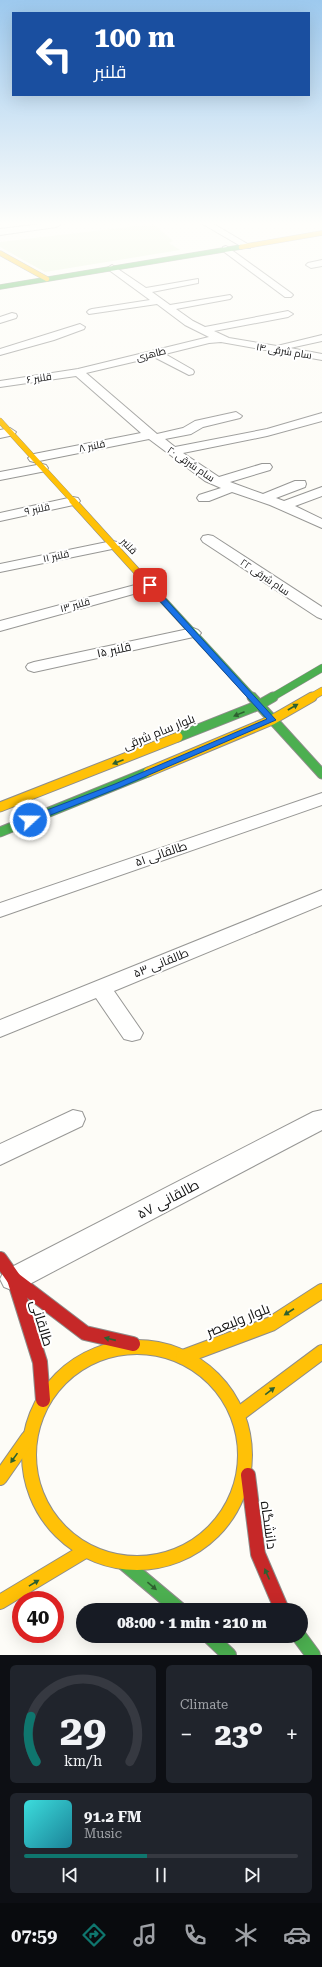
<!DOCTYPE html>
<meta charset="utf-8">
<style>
body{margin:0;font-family:"Roboto Serif",Cairo,serif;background:#20242c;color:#f1f3f6;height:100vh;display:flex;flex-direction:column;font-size:15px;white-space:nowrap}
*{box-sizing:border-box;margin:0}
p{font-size:13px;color:#9ea1a6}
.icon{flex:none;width:22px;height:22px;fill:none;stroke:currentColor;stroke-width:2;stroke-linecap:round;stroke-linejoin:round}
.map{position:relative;height:1655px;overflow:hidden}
.sheet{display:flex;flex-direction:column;gap:10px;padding:10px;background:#0d0f14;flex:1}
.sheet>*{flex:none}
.hud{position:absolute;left:12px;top:12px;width:298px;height:84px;border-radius:0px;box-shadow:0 4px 16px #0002;background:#1a4fa0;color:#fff;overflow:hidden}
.speed{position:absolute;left:12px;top:1591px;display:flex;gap:8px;font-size:20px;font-weight:700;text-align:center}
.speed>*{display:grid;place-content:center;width:52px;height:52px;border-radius:50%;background:#171b24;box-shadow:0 4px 16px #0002;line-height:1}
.speed .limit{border:6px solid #d22;background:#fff;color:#111}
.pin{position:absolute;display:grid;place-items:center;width:34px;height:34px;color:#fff;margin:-17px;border-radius:8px;box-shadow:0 2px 6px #0006}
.me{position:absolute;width:44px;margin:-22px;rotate:69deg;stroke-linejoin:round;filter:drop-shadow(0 0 3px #0008)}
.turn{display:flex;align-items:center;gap:14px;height:84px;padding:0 16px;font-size:18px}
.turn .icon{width:52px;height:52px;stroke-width:2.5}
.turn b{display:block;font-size:28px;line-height:34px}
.big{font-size:30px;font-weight:800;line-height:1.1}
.sheet .widget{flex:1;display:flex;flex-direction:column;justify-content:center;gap:6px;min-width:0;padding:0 14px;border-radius:6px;background:#20242c}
.sheet .dial{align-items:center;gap:0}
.dial svg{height:104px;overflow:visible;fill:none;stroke:#363941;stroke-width:7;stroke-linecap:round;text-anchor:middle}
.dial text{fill:#f1f3f6;stroke:none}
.song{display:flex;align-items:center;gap:12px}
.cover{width:48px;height:48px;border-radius:6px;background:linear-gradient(135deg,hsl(180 70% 55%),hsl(190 70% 35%))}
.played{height:4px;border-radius:2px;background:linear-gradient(90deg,#0f766e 45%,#363941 45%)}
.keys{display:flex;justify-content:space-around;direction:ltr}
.heat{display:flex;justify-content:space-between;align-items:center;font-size:22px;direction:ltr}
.sheet .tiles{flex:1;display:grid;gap:10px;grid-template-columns:1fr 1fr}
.widget:last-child{grid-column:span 2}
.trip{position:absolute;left:76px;top:1603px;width:232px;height:40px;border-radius:20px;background:#171b24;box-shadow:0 4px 16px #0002;font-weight:800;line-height:40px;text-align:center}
.dock{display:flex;height:64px;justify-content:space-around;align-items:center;background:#090b0e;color:#9ea1a6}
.dock .icon{width:28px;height:28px}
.dock .selected{color:#0f766e}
.dock b{font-size:18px;color:#f1f3f6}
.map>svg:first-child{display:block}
.green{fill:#e7f3d7}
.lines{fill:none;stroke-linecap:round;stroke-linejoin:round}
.street-casing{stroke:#979795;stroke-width:2}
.fast-far3-casing{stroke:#8e8d8b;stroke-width:5.5}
.fast-far2-casing{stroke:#8e8d8b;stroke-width:8}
.fast-far1-casing{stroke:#8e8d8b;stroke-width:11}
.fast-casing{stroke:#8e8d8b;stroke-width:16}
.slow-far4-casing{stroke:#8e8d8b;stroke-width:5.5}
.slow-far3-casing{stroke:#8e8d8b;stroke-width:6}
.slow-far2-casing{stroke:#8e8d8b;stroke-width:8}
.slow-far1-casing{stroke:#8e8d8b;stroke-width:11}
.slow-casing{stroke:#8e8d8b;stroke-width:16}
.jam-casing{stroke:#8e8d8b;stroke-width:16}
.street{fill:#fffffe;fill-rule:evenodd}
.fast-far3{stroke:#4caf50;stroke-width:4.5}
.fast-far2{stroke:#4caf50;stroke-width:7}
.fast-far1{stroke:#4caf50;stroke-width:9}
.fast{stroke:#4caf50;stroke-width:14}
.slow-far4{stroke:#ffc107;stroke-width:4.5}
.slow-far3{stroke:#ffc107;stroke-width:5.5}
.slow-far2{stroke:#ffc107;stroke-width:7}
.slow-far1{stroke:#ffc107;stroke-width:9}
.slow{stroke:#ffc107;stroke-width:14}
.jam{stroke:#c62828;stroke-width:14}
.oneway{fill:#2e6030}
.route{fill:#1a73e8;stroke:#114b97}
.labels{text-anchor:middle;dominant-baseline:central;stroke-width:4;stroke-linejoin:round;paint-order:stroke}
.far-street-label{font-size:10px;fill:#111;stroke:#fff}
.street-label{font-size:12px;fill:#111;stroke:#fff}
.near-street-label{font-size:14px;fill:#111;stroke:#fff}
</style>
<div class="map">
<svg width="322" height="1655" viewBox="0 0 322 1655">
<rect width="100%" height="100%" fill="#fdfcf7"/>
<polygon class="green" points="154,224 173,241 169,243 180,250 45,272 0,247 0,242"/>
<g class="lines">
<g class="street-casing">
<g id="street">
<polygon points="49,223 59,223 60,225 56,227 0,235 0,229"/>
<polygon points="201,223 212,223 251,246 250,248 244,248"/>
<polygon points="226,246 291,293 293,295 291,297 285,297 223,251 223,247"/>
<polygon points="322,260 322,266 311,268 306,265 308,263"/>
<polygon points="112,265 146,288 198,279 198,283 152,292 170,305 230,295 232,297 230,299 176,309 193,321 205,327 288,311 293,314 288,317 214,331 229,338 277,346 322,335 322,341 290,348 322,354 322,360 221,342 209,343 165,354 193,370 194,372 193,374 189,375 154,357 86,373 157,434 183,428 195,421 236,412 242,416 240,418 203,427 191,434 165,439 175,447 267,429 322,413 322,421 267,436 183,453 219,477 262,464 270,464 272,467 270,470 230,482 263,494 295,481 305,481 306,484 305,487 276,498 284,501 322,487 322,496 295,506 322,519 322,528 270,505 232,492 209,501 199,501 197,498 199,495 221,488 205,481 149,439 34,462 30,461 28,458 34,454 141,433 76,376 0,387 0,381 78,369 209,337 185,325 157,304 89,314 87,312 89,310 92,309 150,300 109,270 107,268"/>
<polygon points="12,313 16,314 17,316 16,318 0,323 0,317"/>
<polygon points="80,324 85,327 84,329 54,340 0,355 0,349"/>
<polygon points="10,428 16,432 14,435 0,438 0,430"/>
<polygon points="42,464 46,465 48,468 46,471 0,480 0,472"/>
<polygon points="73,497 78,498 80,501 78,504 0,521 0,513"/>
<polygon points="208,535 213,536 322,607 322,619 317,617 203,542 201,539 203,536"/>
<polygon points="112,541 117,542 119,545 117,548 0,572 0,564"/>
<polygon points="150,581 155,582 157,585 155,588 0,631 0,621"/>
<polygon points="193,628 198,630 201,633 198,636 34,672 28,670 26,667 28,664 34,662"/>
<polygon points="322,793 322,805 0,917 0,903"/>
<polygon points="322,890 322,905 114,991 143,1033 140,1039 132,1041 124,1039 96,998 0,1037 0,1020"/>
<polygon points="73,1110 82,1112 85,1119 82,1126 0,1165 0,1144"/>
<polygon points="322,1110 322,1130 24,1287 14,1291 4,1287 0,1279 4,1271 313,1112"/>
</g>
</g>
<g class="fast-far3-casing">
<polyline id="fast-far3" points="0,287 241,247"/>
</g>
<g class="fast-far2-casing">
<g id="fast-far2">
<polyline points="141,576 253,698"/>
<polyline points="271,698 322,668"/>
</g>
</g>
<g class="fast-far1-casing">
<g id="fast-far1">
<polyline points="252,697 322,774"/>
<polyline points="178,737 259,705 273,697"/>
<polyline points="0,832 148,772"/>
</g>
</g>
<g class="fast-casing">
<g id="fast">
<polyline points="124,1563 180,1610"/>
<polyline points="209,1636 229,1655"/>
<polyline points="299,1636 313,1655"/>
</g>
</g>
<g class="slow-far4-casing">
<g id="slow-far4">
<polyline points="241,247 322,233"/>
<polyline points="0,253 47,279"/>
</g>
</g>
<g class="slow-far3-casing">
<polyline id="slow-far3" points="0,421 74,502"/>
</g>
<g class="slow-far2-casing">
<g id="slow-far2">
<polyline points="73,501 141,576"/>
<polyline points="310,698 322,691"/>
</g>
</g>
<g class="slow-far1-casing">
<g id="slow-far1">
<polyline points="148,772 272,720 312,697"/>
<polyline points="0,807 178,737"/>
</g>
</g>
<g class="slow-casing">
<g id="slow">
<circle cx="137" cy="1455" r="108"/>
<polyline points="183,1357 271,1324 322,1291"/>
<polyline points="239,1414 322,1352"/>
<polyline points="0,1478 28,1438"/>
<polyline points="0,1602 85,1551"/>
</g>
</g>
<g class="jam-casing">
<g id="jam">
<polyline points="0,1259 14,1279 40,1362 43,1400"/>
<polyline points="14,1279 85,1333 133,1344"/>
<polyline points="248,1475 258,1554 282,1610"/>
</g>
</g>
<use href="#street" class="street"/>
<use href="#fast-far3" class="fast-far3"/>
<use href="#fast-far2" class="fast-far2"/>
<use href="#fast-far1" class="fast-far1"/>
<use href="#fast" class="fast"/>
<use href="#slow-far4" class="slow-far4"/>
<use href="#slow-far3" class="slow-far3"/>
<use href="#slow-far2" class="slow-far2"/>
<use href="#slow-far1" class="slow-far1"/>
<use href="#slow" class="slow"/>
<use href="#jam" class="jam"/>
</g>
<defs><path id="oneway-solid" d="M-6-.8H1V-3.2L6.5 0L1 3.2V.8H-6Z"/></defs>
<g class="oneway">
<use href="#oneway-solid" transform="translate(293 707) rotate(-30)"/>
<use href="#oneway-solid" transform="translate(239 714) rotate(158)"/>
<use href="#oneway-solid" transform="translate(118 762) rotate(159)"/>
<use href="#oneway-solid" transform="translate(289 1312) rotate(147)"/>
<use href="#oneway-solid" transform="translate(110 1339) rotate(-167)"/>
<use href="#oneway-solid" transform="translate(270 1391) rotate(-37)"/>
<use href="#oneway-solid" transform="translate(14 1458) rotate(125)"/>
<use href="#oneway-solid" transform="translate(267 1574) rotate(-114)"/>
<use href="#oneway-solid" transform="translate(34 1583) rotate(-31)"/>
<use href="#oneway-solid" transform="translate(152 1586) rotate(40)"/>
</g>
<linearGradient id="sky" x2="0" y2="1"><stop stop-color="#9dc9ee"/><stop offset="0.49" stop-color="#fefefb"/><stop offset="1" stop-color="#fefefb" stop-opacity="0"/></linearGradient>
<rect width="322" height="455" fill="url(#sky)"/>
<polygon class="route" points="147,584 152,584 276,720 121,787 33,822 26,822 26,818 115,784 267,719 147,587"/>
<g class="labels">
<g class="far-street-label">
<text transform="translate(284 351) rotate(9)">سام شرقی ۱۴</text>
<text transform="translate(151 354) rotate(-14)">طاهری</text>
<text transform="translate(39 378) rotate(-8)">قلنبر ۶</text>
<text transform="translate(92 446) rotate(-11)">قلنبر ۸</text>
<text transform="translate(191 464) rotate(34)">سام شرقی ۲۰</text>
<text transform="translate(37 509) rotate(-12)">قلنبر ۹</text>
<text transform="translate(129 546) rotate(47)">قلنبر</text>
<text transform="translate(56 556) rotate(-12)">قلنبر ۱۱</text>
<text transform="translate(265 577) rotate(34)">سام شرقی ۲۲</text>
<text transform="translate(75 605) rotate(-15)">قلنبر ۱۳</text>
</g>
<g class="street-label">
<text transform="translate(114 650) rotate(-12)">قلنبر ۱۵</text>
<text transform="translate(159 732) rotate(-22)">بلوار سام شرقی</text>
<text transform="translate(161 854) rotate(-19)">طالقانی ۵۱</text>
<text transform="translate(161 963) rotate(-22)">طالقانی ۵۳</text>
</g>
<g class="near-street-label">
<text transform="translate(168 1199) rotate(-28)">طالقانی ۵۷</text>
<text transform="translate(238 1320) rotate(-22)">بلوار ولیعصر</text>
<text transform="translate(42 1323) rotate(73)">طالقانی</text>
<text transform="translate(269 1525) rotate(82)">دانشگاه</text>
</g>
</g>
</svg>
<div class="speed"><div class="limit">40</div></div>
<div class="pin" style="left:150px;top:585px;background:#d93025"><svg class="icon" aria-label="arrive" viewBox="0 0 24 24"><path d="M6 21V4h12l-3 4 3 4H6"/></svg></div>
<svg class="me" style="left:30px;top:820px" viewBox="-20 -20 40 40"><circle r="17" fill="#1a73e8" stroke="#fff" stroke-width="3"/><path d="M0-11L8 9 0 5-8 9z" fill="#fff"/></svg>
<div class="trip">08:00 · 1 min · 210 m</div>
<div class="hud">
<div class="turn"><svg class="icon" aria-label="left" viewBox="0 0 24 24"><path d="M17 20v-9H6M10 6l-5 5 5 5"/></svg><div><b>100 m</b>قلنبر</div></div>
</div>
</div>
<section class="sheet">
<div class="tiles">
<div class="widget dial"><svg viewBox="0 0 100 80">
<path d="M14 69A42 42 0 1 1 86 69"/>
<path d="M14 69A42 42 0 0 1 10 34" stroke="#0f766e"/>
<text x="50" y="56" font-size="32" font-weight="700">29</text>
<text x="50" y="72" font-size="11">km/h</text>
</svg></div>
<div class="widget"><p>Climate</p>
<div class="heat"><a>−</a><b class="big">23°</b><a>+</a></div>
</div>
<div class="widget">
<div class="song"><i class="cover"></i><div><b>91.2 FM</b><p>Music</p></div></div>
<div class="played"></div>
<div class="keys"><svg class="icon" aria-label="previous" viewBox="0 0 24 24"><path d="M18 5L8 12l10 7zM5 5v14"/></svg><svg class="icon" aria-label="pause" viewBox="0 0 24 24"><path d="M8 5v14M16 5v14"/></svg><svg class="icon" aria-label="next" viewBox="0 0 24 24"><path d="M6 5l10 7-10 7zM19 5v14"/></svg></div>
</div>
</div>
</section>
<nav class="dock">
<b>07:59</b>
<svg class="icon selected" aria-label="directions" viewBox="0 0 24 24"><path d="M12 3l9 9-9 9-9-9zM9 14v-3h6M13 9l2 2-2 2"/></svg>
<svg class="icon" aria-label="music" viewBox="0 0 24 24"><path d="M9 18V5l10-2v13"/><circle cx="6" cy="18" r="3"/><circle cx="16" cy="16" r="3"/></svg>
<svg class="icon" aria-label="phone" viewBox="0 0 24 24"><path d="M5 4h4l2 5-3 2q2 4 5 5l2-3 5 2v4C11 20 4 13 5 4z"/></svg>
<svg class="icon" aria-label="climate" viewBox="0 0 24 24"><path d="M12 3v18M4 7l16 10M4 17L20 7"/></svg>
<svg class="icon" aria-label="car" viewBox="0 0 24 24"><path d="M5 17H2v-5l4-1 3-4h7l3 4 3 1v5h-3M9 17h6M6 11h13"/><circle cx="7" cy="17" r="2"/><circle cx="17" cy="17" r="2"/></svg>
</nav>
